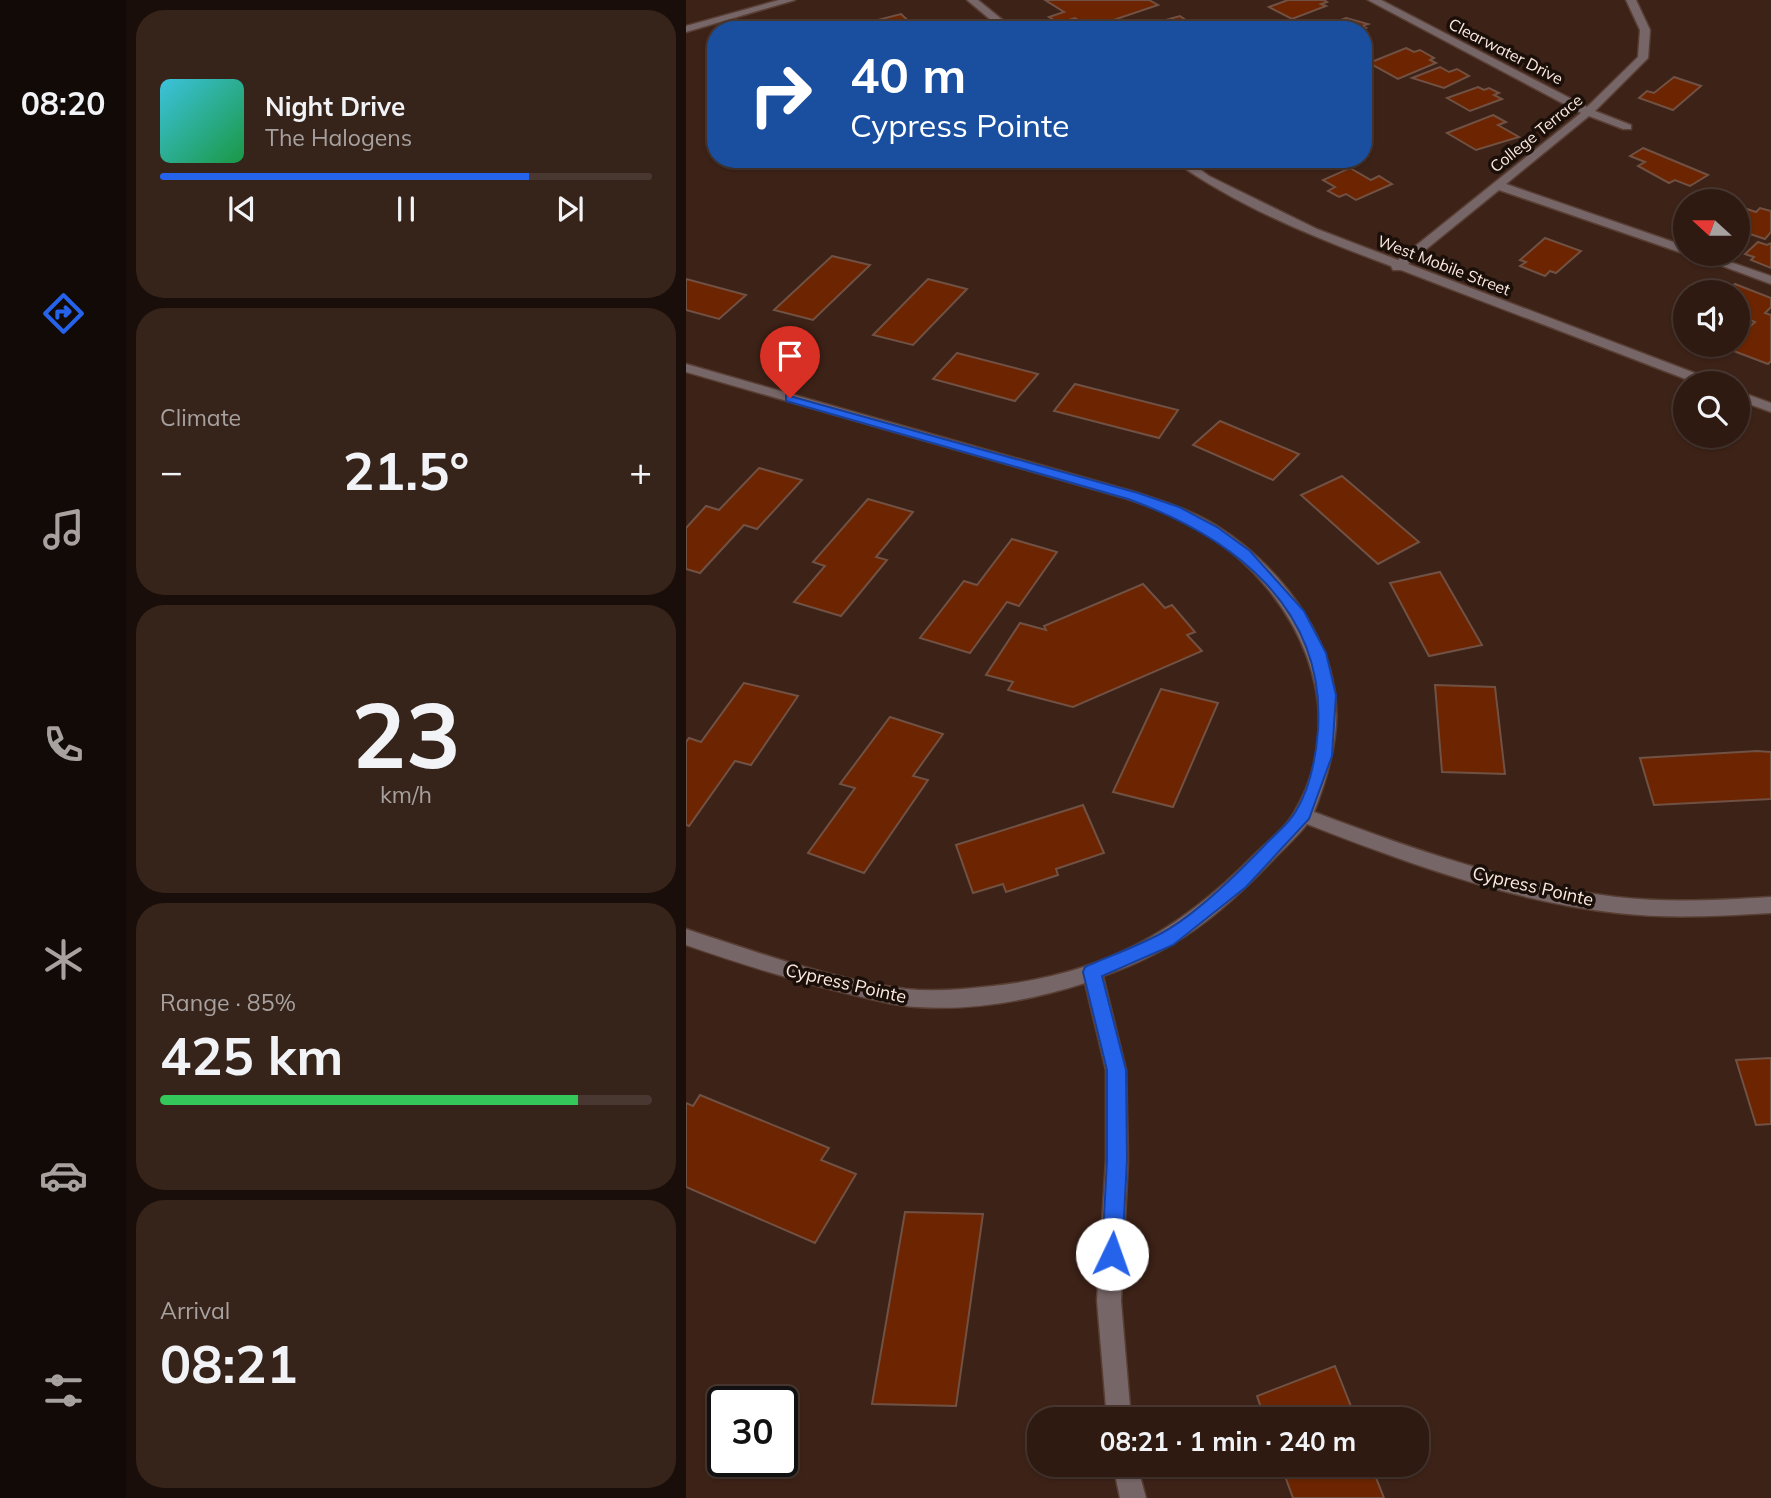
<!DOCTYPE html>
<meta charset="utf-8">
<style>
body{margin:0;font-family:Mulish,sans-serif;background:#36231a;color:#f1f3f6;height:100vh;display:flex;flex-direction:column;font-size:26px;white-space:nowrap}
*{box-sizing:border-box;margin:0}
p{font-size:23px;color:#a7a19f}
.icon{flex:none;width:38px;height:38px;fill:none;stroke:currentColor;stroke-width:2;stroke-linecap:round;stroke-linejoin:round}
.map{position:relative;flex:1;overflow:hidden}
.drawer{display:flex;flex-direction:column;gap:10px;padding:10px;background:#190e09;width:560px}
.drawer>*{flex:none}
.banner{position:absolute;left:21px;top:21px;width:665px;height:147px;border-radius:28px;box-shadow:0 2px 5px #0004,0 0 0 2px #493831;background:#1a4fa0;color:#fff;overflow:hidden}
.needle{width:46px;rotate:291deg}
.buttons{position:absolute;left:987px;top:189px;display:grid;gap:14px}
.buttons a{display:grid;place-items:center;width:77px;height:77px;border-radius:50%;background:#2e1a11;box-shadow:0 2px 5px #0004,0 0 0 2px #493831;font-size:35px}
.speed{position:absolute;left:21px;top:1386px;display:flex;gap:14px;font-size:35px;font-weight:700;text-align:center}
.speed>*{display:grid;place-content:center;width:91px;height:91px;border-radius:50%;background:#2e1a11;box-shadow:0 2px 5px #0004,0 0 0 2px #493831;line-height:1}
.speed .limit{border:4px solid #111;border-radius:10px;background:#fff;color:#111}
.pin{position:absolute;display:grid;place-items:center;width:60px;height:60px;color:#fff;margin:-72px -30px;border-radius:50% 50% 50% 0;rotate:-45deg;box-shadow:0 0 7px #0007}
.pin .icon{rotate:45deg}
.me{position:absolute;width:77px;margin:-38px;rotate:3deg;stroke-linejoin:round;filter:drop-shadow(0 0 5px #0008)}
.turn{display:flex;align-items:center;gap:24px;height:147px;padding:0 28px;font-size:32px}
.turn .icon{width:91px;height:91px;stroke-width:2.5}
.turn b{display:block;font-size:49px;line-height:60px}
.big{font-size:52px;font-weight:700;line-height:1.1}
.drawer .card{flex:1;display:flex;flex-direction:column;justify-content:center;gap:10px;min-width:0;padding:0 24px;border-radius:28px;background:#36231a}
.drawer .dial{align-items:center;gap:0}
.dial b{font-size:91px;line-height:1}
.song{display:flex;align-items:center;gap:21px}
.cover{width:84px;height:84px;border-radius:10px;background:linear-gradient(135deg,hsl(190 70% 55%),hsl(140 70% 35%))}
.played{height:7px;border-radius:4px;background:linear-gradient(90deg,#2563eb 75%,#493831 75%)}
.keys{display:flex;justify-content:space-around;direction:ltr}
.heat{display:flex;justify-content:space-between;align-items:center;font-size:38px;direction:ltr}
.charge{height:10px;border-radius:5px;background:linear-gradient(90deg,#34c759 85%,#493831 0)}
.trip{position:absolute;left:341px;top:1407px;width:402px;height:70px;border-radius:28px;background:#2e1a11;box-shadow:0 2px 5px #0004,0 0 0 2px #493831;font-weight:700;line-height:70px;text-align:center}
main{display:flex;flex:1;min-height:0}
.dock{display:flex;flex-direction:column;width:126px;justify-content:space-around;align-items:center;background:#120a07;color:#a7a19f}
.dock .icon{width:49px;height:49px}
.dock .on{color:#2563eb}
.dock b{font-size:32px;color:#f1f3f6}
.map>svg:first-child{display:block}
.building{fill:#6c2500;stroke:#705144;stroke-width:2}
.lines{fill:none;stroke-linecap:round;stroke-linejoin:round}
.minor-casing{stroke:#583e33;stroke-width:3}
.minor{fill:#776668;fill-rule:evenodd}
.route{fill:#2563eb;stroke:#184099;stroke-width:2}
.labels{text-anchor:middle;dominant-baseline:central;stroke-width:7;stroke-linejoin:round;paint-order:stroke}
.far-street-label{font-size:16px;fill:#fce9e2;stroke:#1b0f0a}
.street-label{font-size:18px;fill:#fce9e2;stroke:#1b0f0a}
</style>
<main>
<nav class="dock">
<b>08:20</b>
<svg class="icon on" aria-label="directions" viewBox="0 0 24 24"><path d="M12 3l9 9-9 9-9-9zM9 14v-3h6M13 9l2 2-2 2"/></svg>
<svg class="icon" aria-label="music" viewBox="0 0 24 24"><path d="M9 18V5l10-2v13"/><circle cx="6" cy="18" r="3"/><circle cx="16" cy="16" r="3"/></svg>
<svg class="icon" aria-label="phone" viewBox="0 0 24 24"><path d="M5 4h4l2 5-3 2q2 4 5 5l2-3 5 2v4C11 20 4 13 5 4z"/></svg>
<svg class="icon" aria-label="climate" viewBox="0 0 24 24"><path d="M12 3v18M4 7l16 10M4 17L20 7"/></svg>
<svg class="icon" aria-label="car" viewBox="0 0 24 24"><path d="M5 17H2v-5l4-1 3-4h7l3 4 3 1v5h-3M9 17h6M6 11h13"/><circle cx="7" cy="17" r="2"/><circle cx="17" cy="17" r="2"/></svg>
<svg class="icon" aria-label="filters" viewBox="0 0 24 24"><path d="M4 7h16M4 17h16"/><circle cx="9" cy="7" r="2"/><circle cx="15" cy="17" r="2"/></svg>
</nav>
<section class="drawer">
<div class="card">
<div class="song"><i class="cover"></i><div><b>Night Drive</b><p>The Halogens</p></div></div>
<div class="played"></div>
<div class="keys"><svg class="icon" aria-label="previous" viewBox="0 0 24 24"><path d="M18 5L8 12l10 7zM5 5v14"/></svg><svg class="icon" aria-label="pause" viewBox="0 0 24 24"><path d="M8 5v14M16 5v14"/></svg><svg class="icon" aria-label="next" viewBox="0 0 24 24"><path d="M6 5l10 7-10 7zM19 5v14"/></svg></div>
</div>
<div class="card"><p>Climate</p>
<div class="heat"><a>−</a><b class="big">21.5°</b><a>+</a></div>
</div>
<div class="card dial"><b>23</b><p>km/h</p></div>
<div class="card"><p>Range · 85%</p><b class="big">425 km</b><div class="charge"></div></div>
<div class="card"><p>Arrival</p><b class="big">08:21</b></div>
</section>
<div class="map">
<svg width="1085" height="1498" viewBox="0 0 1085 1498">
<rect width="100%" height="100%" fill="#3d2217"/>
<g class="building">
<polygon points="359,0 463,0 472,5 404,28 389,18 373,23 363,17 378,12"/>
<polygon points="602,0 638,0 641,2 635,4 640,6 606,19 583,7"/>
<polygon points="215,14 229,27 137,30 177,20 180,23"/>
<polygon points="494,16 514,30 443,30"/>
<polygon points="660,18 682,24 676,26 680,28 676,30 633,28"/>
<polygon points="720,48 728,52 734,50 748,58 744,60 750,63 712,79 683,63"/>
<polygon points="754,67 763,72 771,69 783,76 758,88 726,78"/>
<polygon points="988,77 1015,86 987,110 953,98 961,91 968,93"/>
<polygon points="792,87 798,90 803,88 813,93 808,95 816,99 784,111 761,98"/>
<polygon points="807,115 820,122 812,125 833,137 790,150 761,133"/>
<polygon points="957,148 1022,175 1004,186 989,180 983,183 952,166 959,162 944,156"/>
<polygon points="664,168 685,180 693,176 706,184 670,200 660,194 653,197 642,191 649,187 637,180"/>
<polygon points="1055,207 1070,212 1074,208 1085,211 1085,232 1079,239 1052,230 1055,225 1052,224 1052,210"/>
<polygon points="859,238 895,251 870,273 864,271 859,276 834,266 840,262 834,260"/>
<polygon points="1072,242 1081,245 1085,243 1085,268 1065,260 1068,257 1059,254"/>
<polygon points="146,256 184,265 127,320 88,310"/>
<polygon points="0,279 60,295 33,319 0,310"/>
<polygon points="242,279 281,289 227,345 187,335"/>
<polygon points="1049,284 1085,298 1085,307 1079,313 1085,315 1085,361 1082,364 1045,350 1052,345 1052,337 1069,322 1052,315 1052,292 1041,292"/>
<polygon points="271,353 352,374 329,401 247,379"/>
<polygon points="389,384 492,410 473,438 368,411"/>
<polygon points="534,421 613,454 587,480 507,445"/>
<polygon points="73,468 116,480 71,529 58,525 14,573 0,569 0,528 20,506 33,510"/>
<polygon points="656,476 733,542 692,564 615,495"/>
<polygon points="182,499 227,512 190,557 201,560 155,616 108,602 139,566 127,562"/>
<polygon points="326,539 371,552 333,606 321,602 284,653 234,638 278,581 291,585"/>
<polygon points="754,572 796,645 743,656 704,583"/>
<polygon points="457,584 479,608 486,605 509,632 501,635 516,651 387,707 322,690 327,682 300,675 334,623 360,630 358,626"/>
<polygon points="58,683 112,696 65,765 49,761 3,826 0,825 0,742 3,738 15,742"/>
<polygon points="749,685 809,687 819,774 756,772"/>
<polygon points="475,689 532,703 487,807 427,792"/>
<polygon points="204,717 257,734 227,776 242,780 178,873 122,853 169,788 154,784"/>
<polygon points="1071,751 1085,752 1085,799 968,805 954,758"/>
<polygon points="397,805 418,853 370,869 372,875 320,892 317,884 287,893 270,845"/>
<polygon points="1085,1058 1085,1124 1070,1125 1050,1060"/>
<polygon points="14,1095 143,1148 135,1160 170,1174 129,1243 0,1187 0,1103 7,1106"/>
<polygon points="219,1212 297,1214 270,1406 186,1404"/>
<polygon points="649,1366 670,1419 579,1419 571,1396"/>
<polygon points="595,1465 685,1465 698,1498 607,1498"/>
</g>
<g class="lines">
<g class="minor-casing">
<g id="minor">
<polygon points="93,0 109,0 0,32 0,26"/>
<polygon points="281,0 292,0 329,30 317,30"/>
<path d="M 682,0 L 695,0 L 901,107 L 952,57 L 954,30 L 940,0 L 950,0 L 964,30 L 962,58 L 909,111 L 945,125 L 945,129 L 937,129 L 903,116 L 820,184 L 999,246 L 999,254 L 813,190 L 722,264 L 1027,380 L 1029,383 L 1010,383 L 715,270 L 707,270 L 705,266 C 630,238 554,208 488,161 L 486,159 L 500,159 L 523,176 L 631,229 L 712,260 L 895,113 Z"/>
<polygon points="1004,254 1021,254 1085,276 1085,284"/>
<path d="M 0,364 L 452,493 C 479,502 507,511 531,526 C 598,568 660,651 649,735 C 646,762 638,786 628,812 C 726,849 826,884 930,897 C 982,903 1034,900 1085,897 L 1085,913 C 1034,916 982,919 931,913 C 824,901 721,863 621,824 C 610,838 596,850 584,863 C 533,916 487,952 417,976 L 440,1070 L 442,1160 L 435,1301 L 445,1419 L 421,1419 L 411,1301 L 420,1160 L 420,1070 L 399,983 C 346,1000 287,1011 231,1007 C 210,1006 189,1000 168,995 C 111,982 55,964 0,945 L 0,929 C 67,951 151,981 220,989 C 249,992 279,989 307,986 C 417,974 492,932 568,855 C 582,841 600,828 609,811 C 668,709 611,593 521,534 C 497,518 469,509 442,499 L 0,372 Z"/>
<polygon points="1052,391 1085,403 1085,412 1052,400"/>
<polygon points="427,1465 451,1465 460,1498 434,1498"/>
</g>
</g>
<use href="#minor" class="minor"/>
</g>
<path class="route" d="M 100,395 L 452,493 L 493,507 L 531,527 L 564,551 L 618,611 L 640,653 L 650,695 L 646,756 L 623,819 L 560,887 L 487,945 L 416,976 L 440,1070 L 441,1160 L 436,1254 L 433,1261 L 426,1264 L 419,1261 L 416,1254 L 421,1160 L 421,1070 L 397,972 L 399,967 C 424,956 449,947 472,935 C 506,918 552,873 578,846 C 588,835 603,824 610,811 C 624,788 630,756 632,730 C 640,608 547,537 442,499 L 100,401 Z"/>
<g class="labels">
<g class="far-street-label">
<text transform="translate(820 51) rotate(27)">Clearwater Drive</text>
<text transform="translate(850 133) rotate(-39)">College Terrace</text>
<text transform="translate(758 265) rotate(21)">West Mobile Street</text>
</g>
<g class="street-label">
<text transform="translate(847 886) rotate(13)">Cypress Pointe</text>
<text transform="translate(160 983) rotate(13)">Cypress Pointe</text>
</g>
</g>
</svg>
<div class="buttons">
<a><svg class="needle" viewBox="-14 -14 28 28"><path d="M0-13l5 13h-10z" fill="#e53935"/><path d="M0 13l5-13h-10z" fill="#a7a19f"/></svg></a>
<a><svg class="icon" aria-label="sound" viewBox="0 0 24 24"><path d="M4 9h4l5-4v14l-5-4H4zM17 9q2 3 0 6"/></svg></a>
<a><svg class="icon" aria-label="search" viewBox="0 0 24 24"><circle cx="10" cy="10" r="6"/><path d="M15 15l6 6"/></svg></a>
</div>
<div class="speed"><div class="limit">30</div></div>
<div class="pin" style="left:104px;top:398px;background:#d93025"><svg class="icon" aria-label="arrive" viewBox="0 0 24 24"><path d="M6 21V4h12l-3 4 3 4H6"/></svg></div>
<svg class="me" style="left:426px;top:1254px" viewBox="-20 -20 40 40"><circle r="19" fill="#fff"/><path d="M0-13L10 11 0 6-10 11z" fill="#2563eb"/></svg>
<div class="trip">08:21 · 1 min · 240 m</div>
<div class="banner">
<div class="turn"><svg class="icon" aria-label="right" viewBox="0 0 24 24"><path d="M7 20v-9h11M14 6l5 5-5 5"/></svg><div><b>40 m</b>Cypress Pointe</div></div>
</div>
</div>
</main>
